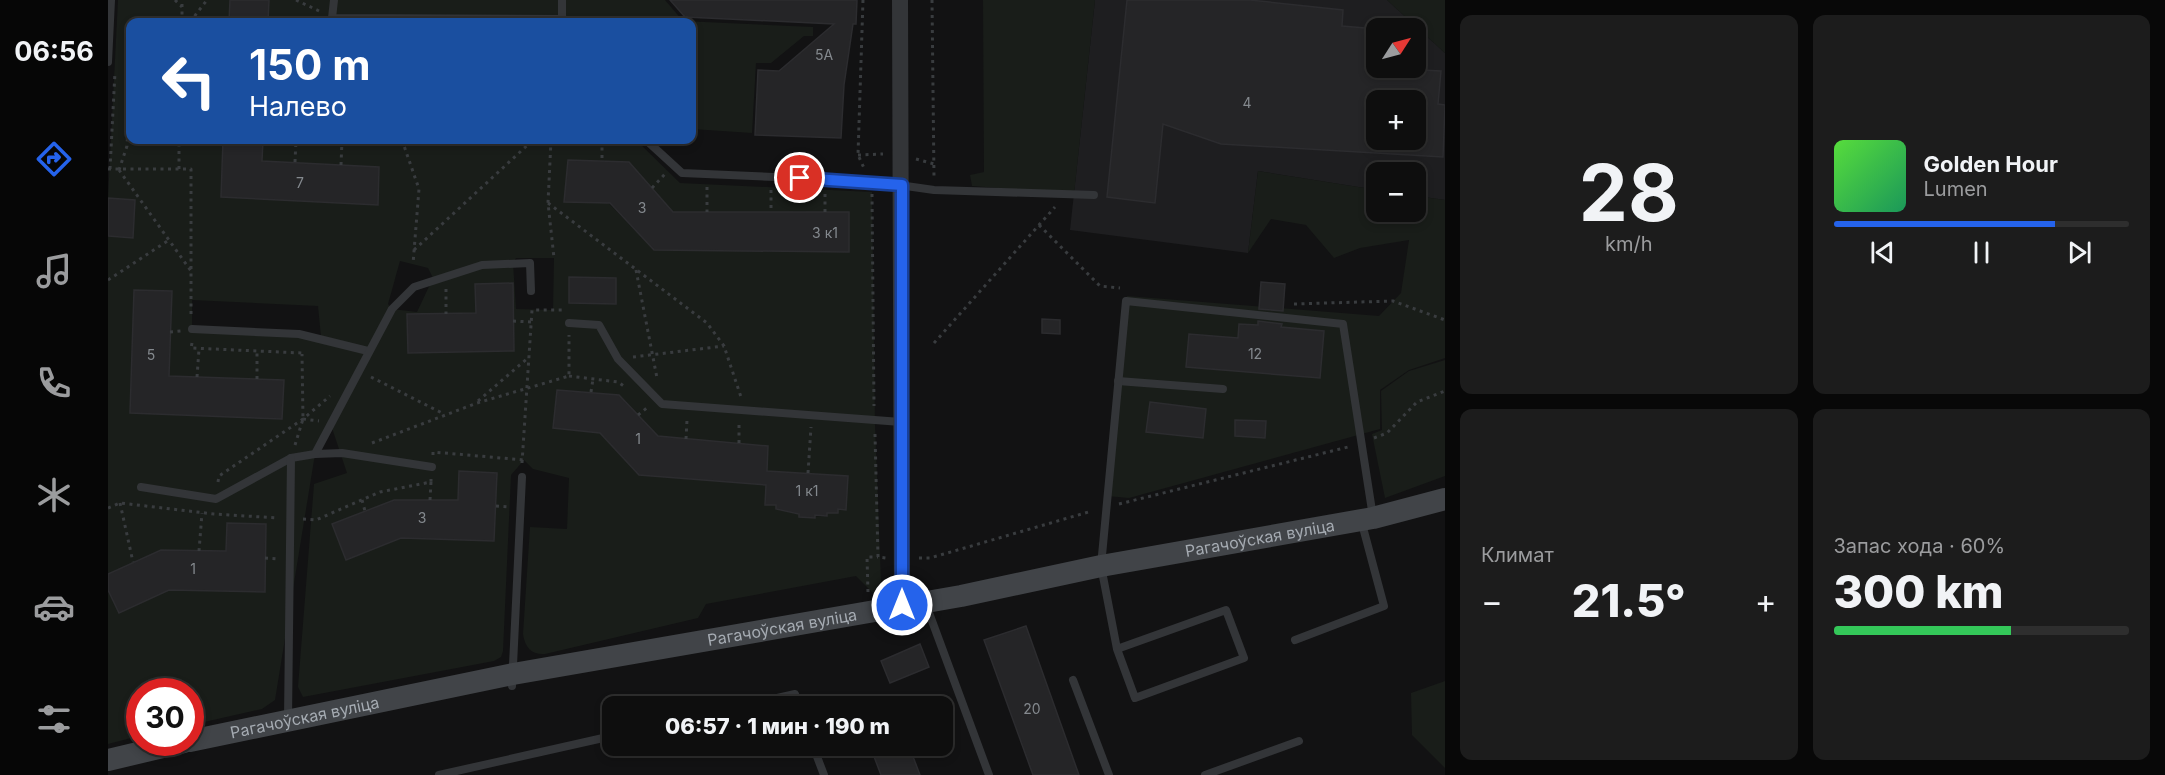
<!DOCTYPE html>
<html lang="ru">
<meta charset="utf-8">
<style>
body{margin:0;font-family:Inter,sans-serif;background:#1c1c1c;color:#f1f3f6;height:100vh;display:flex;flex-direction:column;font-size:22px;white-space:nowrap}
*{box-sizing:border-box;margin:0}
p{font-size:20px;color:#9b9c9e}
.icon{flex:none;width:33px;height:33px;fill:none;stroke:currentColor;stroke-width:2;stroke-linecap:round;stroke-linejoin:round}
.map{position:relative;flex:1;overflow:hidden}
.sheet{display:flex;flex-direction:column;gap:15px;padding:15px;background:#080808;width:720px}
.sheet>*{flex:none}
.banner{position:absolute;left:18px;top:18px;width:570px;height:126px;border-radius:12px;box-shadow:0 3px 9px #0003,0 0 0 2px #2e2e2e;background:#1a4fa0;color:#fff;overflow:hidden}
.needle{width:39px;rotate:54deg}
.controls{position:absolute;left:1258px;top:18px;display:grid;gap:12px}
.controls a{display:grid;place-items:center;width:60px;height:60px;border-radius:12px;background:#0e0e0e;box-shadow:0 3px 9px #0003,0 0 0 2px #2e2e2e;font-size:30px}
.speed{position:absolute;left:18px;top:678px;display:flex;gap:12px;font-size:30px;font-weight:700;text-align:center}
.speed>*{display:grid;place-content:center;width:78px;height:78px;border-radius:50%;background:#0e0e0e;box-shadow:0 3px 9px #0003,0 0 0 2px #2e2e2e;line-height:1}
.speed .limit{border:9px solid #d22;background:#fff;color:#111}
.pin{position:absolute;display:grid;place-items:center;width:51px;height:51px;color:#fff;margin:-26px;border:3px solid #fff;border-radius:50%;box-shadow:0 2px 6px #0007}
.me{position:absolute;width:66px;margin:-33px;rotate:0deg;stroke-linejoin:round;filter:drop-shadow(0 0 4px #0008)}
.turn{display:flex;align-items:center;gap:21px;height:126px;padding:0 24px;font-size:27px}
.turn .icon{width:78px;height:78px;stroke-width:2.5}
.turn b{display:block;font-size:42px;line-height:51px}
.big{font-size:45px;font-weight:800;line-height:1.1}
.sheet .card{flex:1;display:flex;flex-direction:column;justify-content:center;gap:9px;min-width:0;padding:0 21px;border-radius:12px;background:#1c1c1c}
.sheet .dial{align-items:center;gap:0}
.dial b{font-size:78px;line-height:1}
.song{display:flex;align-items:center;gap:18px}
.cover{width:72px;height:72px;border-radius:9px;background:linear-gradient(135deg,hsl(110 70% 55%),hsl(150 70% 35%))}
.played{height:6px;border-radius:3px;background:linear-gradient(90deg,#2563eb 75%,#2e2e2e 75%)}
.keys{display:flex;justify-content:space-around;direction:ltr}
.heat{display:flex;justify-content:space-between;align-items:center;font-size:33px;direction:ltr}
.charge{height:9px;border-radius:4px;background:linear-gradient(90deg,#34c759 60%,#2e2e2e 0)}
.sheet .tiles{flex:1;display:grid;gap:15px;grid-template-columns:repeat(2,1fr)}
.trip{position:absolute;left:494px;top:696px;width:351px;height:60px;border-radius:12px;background:#0e0e0e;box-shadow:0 3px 9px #0003,0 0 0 2px #2e2e2e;font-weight:800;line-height:60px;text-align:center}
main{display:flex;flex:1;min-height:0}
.tab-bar{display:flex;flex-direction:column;width:108px;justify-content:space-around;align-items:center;background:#060606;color:#9b9c9e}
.tab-bar .icon{width:42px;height:42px}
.tab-bar .on{color:#2563eb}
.tab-bar b{font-size:27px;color:#f1f3f6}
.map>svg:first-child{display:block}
.built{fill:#1e1e20;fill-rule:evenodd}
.green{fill:#191d19;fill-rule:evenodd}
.building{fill:#252527;stroke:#2c2c2f;stroke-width:1.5;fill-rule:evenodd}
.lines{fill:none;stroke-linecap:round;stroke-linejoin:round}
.path{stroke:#393c3f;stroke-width:3;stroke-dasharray:3 4.5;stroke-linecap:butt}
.lane{stroke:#333538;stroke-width:8}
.street{stroke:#333538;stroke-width:16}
.secondary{stroke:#414448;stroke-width:22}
.route-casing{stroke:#184099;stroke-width:15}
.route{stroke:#2563eb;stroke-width:10}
.labels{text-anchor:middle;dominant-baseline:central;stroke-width:6;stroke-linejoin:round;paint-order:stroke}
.number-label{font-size:14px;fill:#84898e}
.street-label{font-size:16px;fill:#a5abb2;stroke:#0d0d0e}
</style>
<main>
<nav class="tab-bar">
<b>06:56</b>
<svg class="icon on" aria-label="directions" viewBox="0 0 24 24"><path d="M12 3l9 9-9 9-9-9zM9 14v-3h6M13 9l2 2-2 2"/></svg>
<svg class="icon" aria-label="music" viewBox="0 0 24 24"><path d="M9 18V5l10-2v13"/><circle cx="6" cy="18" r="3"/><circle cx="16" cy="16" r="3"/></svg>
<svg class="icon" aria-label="phone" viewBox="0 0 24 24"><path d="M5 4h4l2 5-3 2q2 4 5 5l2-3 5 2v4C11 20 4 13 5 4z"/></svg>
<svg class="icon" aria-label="climate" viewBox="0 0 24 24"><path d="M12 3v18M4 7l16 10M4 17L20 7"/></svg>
<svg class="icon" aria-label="car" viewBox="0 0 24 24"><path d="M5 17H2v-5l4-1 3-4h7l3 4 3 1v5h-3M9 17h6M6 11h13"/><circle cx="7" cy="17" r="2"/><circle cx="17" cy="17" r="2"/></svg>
<svg class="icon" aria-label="filters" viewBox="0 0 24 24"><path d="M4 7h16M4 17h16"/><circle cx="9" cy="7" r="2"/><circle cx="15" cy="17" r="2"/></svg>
</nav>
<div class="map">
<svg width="1337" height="775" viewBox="0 0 1337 775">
<rect width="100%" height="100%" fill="#121213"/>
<path class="built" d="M 987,0 L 1279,0 L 1337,53 L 1337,200 L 1308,196 L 1308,172 L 1269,172 L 1269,190 L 1150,171 L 1140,253 L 962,230 ZM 1269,28 L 1308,28 L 1308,68 L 1269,68 ZM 1269,100 L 1308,100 L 1308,140 L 1269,140 Z"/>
<g class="green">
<path d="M 10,0 L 122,0 L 121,22 L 22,22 L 22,140 L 115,140 L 113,197 L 270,205 L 271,167 L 154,161 L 155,140 L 528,140 L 572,183 L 764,192 L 767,425 L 773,582 L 766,594 L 748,576 L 598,604 L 590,618 L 437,654 C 424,655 417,648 415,634 L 422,527 L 459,529 L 461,478 L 425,469 L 416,460 L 403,475 L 395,651 L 393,657 L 386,661 L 195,697 L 190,687 L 206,484 L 239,473 L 223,425 L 207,454 L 167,700 L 154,709 L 83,725 L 82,692 L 32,692 L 31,736 L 0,744 L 0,590 L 11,613 L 61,590 L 156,592 L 119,523 L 118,551 L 53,550 L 0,574 L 0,236 L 25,238 L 27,200 L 0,198 ZM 460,161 L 521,162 L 565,212 L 740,252 L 546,250 ZM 408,258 L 446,258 L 445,310 L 408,309 L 405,263 ZM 292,261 L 320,268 L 325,278 L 309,312 L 284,309 L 280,304 ZM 368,284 L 406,351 L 300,353 L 299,314 L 368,313 ZM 26,290 L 64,291 L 61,376 L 176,380 L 174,419 L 22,413 ZM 84,300 L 210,306 L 213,337 L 84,328 ZM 449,390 L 511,395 L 550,437 L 660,446 L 658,485 L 531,475 L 492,433 L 445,428 ZM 659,471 L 740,476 L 738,509 L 730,509 L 730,513 L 719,513 L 718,516 L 691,517 L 691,514 L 668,509 L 668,505 L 657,505 ZM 351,472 L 389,473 L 386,541 L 293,538 L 238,560 L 224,524 L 286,500 L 350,500 Z"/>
<polygon points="161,0 454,0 454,19 466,22 160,22"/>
<polygon points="458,0 557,0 575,21 705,27 705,36 696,36 663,63 648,63 644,133 584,129 584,22 475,22 458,16"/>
<polygon points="875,0 987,0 966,194 864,186 862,175 876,172"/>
<polygon points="1279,0 1337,0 1337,53"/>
<polygon points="1150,171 1269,190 1269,212 1308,212 1308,196 1337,200 1337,358 1301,370 1272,390 1272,429 1021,498 999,496 997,499 1019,296 1271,316 1293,293 1301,240 1252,248 1226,258 1198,225 1163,219 1140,253"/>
<polygon points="1337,360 1337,476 1277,498 1264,434 1274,430 1273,391 1301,371"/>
<polygon points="1337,681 1337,768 1304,735 1303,693"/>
</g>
<g class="building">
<polygon points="122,0 161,0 160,22 121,22"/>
<polygon points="562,0 749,0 748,24 745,24 736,85 733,138 647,135 650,70 671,71 726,24 577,17"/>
<path d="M 1019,0 L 1142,0 L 1235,10 L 1234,26 L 1269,29 L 1267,65 L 1269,68 L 1333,71 L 1330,104 L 1337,105 L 1335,157 L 1113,144 L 1055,124 L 1047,203 L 999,197 ZM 1269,100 L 1308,100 L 1308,140 L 1269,140 Z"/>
<polygon points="115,140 155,140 154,161 271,167 270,205 113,197"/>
<polygon points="460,160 521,162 565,212 741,212 741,252 546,250 502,203 456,202"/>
<polygon points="0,198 27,200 25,238 0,236"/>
<polygon points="461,277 508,278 508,304 461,303"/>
<polygon points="1153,282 1177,284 1175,311 1151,309"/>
<polygon points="405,283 406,351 300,353 299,314 368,313 367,284"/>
<polygon points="26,290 64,291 61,376 176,380 174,419 22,413"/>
<polygon points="934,319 952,320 952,334 934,333"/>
<polygon points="1150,321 1174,324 1173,327 1216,331 1212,378 1078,367 1081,334 1130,338 1131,324 1150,325"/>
<polygon points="449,390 511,395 550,436 660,446 659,471 740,476 738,510 730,509 730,513 719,513 719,516 707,515 707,518 691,517 691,514 668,509 668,505 657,505 658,485 531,475 492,433 445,428"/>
<polygon points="1042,402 1098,409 1095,438 1038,432"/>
<polygon points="1127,420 1158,421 1157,438 1127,436"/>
<polygon points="351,471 389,473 386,541 293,538 238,560 224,524 286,500 350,500"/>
<polygon points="119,523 158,524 157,592 61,590 11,613 0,590 0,574 53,550 118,551"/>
<polygon points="918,626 971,775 925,775 876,640"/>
<polygon points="812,644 821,667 782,683 773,661"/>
<polygon points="762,746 801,746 812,775 773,775"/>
</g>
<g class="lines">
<g class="path">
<polyline points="67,0 74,7"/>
<polyline points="188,0 211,11"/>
<polyline points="755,0 750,155 756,168"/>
<polyline points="824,0 826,178"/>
<polyline points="74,22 74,0"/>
<polyline points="82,22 99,0"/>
<polyline points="294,140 311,189 305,264"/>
<polyline points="443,140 440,203 446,258"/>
<polyline points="494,140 494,161"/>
<polyline points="750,155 775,154"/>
<polyline points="808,159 826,164"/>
<polyline points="187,162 188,140"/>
<polyline points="233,165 234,140"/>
<polyline points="0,169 83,169 83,315"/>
<polyline points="2,169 7,72"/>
<polyline points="71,169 71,140"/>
<polyline points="11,170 83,271"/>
<polyline points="11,170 19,146 22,86"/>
<polyline points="599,187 599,212"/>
<polyline points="544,188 557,174"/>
<polyline points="663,190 663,212"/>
<polyline points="764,194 766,406"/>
<polyline points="440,203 599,323 616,346 633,397"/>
<polyline points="717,212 717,190"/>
<polyline points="931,225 992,286 1012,288"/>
<polyline points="306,250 425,140"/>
<polyline points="528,270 549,378"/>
<polyline points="0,280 61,240"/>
<polyline points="338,289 338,314"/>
<polyline points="1186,304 1285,301 1337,320"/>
<polyline points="405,321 423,322"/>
<polyline points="62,332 73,331"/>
<polyline points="84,343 83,348 194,353"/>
<polyline points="826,343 947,207"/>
<polyline points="525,357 616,346"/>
<polyline points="461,376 510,382 517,387"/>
<polyline points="89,377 91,349"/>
<polyline points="263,377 336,414"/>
<polyline points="149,379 149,351"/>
<polyline points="483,392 485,379"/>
<polyline points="370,401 421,357"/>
<polyline points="530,415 540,407"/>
<polyline points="195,419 211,421"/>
<polyline points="767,434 770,557 778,558"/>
<polyline points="1266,438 1279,433 1309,402 1337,391"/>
<polyline points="578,439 579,420"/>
<polyline points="264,443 369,403 461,376 461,335"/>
<polyline points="631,443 631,423"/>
<polyline points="187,445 195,419 194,354"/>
<polyline points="325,455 325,452 416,460"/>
<polyline points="414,463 424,310 455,310"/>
<polyline points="700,473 703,427"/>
<polyline points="110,482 111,476 195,419 222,396"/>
<polyline points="254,500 257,511"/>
<polyline points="322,500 323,482"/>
<polyline points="12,503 25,562"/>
<polyline points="1011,504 1240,447"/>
<polyline points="388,506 401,507"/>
<polyline points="0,508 12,503 106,514 170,518"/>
<polyline points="195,519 208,520 272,492 323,482 323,479"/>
<polyline points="91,551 94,513"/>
<polyline points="157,558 171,559"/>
<polyline points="811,558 822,558 984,511"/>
<polyline points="760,592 759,557 770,557"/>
</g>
<g class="lane">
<polyline points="226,0 224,18 454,19 466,22"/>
<polyline points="454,19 454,0"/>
<polyline points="0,62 3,0"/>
<polyline points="538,140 574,173 763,181 826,190 986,195"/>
<polyline points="461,323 491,325 510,359 554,404 793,422"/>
<polyline points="84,329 191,334 260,351"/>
<polyline points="1010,381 1115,389"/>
<polyline points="207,454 234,453 324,467"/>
<polyline points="33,487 108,499 183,458 207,454 284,309 306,287 374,265 422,263 423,291"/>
<polyline points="817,602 881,775"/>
<polyline points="1187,640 1276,606 1253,520"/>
<polyline points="1009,649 1118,610 1136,658 1027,698 1009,649 993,566 1018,301 1235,324 1265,517"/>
<polyline points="965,680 1001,775"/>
<polyline points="404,686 414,477"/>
<polyline points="633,706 687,694 691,706"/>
<polyline points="180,720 183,458"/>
<polyline points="705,746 716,775"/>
<polyline points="331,775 504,736"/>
<polyline points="1097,775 1191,741"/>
</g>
<polyline class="street" points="792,0 794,605"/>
<g class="secondary">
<path id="s1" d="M 82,741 L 405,674 L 853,596 L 993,566 L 1265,518 L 1337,499"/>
<polyline points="0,760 76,742"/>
</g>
</g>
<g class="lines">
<g class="route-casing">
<polyline id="route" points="692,178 794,185 794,605"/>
</g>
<use href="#route" class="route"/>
</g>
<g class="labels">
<g class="number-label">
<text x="716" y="54">5А</text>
<text x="1139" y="102">4</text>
<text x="192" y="182">7</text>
<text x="534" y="207">3</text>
<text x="717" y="232">3 к1</text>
<text x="1147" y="353">12</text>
<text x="43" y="354">5</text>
<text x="530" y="438">1</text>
<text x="699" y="490">1 к1</text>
<text x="314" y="517">3</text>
<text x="85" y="568">1</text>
<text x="924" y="708">20</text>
</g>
<g class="street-label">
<text stroke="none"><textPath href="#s1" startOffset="1089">Рагачоўская вуліца</textPath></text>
<text stroke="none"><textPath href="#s1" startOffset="603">Рагачоўская вуліца</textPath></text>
<text stroke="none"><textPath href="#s1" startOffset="117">Рагачоўская вуліца</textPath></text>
</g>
</g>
</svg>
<div class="controls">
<a><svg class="needle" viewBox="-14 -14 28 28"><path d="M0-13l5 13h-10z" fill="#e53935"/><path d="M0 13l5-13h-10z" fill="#9b9c9e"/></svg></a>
<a>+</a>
<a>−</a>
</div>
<div class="speed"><div class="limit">30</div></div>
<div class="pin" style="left:692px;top:178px;background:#d93025"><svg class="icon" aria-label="arrive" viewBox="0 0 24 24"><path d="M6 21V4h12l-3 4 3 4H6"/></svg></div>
<svg class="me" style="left:794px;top:605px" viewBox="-20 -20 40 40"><circle r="17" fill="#2563eb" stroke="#fff" stroke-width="3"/><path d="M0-11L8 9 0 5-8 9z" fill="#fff"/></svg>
<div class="trip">06:57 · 1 мин · 190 m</div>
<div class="banner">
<div class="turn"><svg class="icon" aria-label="left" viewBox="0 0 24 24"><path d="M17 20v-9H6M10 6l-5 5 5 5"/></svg><div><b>150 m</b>Налево</div></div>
</div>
</div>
<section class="sheet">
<div class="tiles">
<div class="card dial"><b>28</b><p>km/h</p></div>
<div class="card">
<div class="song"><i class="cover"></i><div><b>Golden Hour</b><p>Lumen</p></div></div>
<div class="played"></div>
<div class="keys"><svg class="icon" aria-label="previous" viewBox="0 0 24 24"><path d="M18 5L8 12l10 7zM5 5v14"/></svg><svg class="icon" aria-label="pause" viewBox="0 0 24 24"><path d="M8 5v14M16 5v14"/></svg><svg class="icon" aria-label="next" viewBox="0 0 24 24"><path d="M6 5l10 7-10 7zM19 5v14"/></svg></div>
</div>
<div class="card"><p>Климат</p>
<div class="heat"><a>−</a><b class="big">21.5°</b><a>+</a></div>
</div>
<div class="card"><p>Запас хода · 60%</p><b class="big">300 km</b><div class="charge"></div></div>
</div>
</section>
</main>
